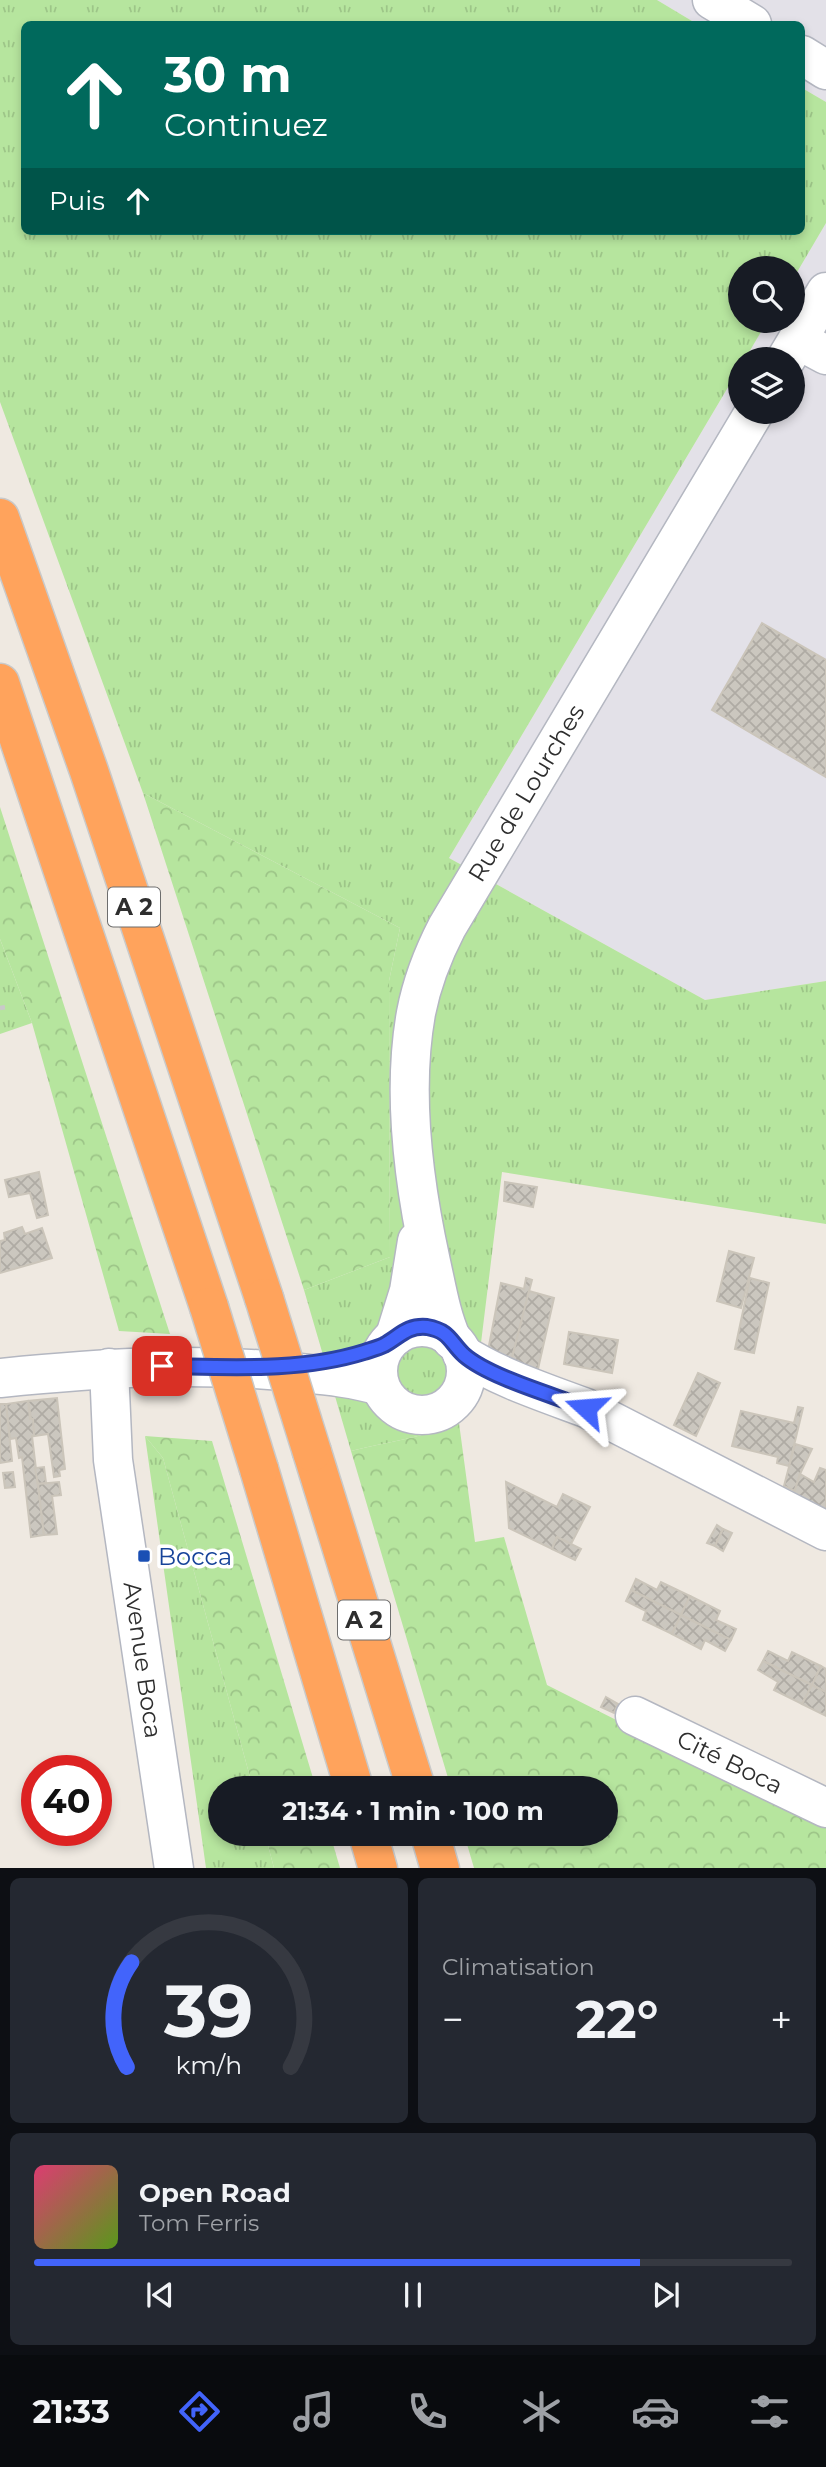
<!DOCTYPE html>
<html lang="fr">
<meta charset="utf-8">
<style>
body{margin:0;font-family:Montserrat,sans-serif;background:#242831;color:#f1f3f6;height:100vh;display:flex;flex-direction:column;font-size:26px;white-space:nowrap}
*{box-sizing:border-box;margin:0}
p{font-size:23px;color:#9ea1a6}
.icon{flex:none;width:38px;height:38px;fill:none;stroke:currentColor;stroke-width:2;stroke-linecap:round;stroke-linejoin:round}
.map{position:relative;height:1868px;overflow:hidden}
.details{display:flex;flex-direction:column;gap:10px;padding:10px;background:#0d0f14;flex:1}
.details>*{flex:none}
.hud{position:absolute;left:21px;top:21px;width:784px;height:214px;border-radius:10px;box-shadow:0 4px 10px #0003;background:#00695c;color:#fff;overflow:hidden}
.tools{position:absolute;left:728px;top:256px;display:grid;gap:14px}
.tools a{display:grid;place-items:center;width:77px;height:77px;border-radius:50%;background:#171b24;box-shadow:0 4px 10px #0003;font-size:35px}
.speed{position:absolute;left:21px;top:1755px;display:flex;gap:14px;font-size:35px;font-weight:700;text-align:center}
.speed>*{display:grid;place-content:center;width:91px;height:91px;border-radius:50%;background:#171b24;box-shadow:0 4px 10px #0003;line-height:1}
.speed .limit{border:10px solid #d22;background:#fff;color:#111}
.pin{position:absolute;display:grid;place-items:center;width:60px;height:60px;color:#fff;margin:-30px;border-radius:14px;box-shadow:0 4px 10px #0006}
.me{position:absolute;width:77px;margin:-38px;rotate:289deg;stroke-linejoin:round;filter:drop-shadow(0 0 5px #0008)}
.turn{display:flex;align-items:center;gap:24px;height:147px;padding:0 28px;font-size:32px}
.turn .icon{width:91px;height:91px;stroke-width:2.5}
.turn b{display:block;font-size:49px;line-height:60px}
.then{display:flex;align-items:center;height:66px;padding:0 28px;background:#0003;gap:14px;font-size:26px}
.big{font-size:52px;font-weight:700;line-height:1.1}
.details .tile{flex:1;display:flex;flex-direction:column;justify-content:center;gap:10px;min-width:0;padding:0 24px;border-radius:10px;background:#242831}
.details .dial{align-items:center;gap:0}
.dial svg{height:182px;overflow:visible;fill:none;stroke:#363941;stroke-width:7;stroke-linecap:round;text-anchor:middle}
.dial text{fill:#f1f3f6;stroke:none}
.song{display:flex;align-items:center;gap:21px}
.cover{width:84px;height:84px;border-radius:10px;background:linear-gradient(135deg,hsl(340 70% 55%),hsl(90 70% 35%))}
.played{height:7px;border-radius:4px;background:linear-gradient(90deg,#4264fb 80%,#363941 80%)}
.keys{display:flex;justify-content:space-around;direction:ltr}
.heat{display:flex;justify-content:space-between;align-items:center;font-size:38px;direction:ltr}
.details .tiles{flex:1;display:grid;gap:10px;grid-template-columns:1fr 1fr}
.tile:last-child{grid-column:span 2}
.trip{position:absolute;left:208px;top:1776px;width:410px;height:70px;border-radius:35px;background:#171b24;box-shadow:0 4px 10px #0003;font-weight:700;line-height:70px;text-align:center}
.tabs{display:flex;height:112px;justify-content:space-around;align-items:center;background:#090b0e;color:#9ea1a6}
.tabs .icon{width:49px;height:49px}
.tabs .active{color:#4264fb}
.tabs b{font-size:32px;color:#f1f3f6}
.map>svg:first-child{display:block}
.industrial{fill:#e3e1e8}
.grass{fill:url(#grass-tufts)}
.forest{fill:url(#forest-crowns)}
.building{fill:url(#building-cross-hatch);stroke:#cbc5ba;stroke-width:2}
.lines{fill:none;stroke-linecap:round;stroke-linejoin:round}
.minor-casing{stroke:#b4b7c1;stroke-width:41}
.highway-casing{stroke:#c9c9c9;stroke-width:41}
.path{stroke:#c9c9c9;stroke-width:4.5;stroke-dasharray:5 3.5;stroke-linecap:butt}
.minor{stroke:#fff;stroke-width:38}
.highway{stroke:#ffa35c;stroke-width:38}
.highway-bridge-casing{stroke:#c9c9c9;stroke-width:41;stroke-linecap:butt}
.highway-bridge{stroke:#ffa35c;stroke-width:38}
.route-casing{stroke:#2b41a3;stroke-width:18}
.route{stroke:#4264fb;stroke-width:12}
.transit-dot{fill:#1a4fb4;stroke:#fff;stroke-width:2.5}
.labels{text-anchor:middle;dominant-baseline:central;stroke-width:7;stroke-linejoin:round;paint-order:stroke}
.shield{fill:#fff;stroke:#6d6d6d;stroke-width:2}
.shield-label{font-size:23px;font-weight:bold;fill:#2e2e2e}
.street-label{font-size:24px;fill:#2e2e2e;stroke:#fff}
.transit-label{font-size:24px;fill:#164399;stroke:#fff;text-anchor:start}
</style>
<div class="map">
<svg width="826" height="1869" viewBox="0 0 826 1869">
<defs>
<pattern id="grass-tufts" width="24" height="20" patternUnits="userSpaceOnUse" patternTransform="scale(1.75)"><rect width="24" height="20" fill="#b6e59e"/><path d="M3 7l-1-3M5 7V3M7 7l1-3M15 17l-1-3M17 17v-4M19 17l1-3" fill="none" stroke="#9dc588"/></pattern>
<pattern id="forest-crowns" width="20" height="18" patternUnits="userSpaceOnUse" patternTransform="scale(1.75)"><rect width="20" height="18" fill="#b6e59e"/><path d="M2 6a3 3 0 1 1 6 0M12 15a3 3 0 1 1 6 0" fill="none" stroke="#9dc588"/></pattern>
<pattern id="building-cross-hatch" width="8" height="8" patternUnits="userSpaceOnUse" patternTransform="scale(1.75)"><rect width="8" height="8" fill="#cbc7bf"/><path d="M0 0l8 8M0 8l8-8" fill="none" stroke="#afaba4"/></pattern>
</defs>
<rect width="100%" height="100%" fill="#efe9e1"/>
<g class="industrial">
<polygon points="657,0 826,0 826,102 802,88 802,24 697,24"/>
<polygon points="826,223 826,981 705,1000 449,858 740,367 740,411 793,411 793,359 745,359 768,320 793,320 793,279"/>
</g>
<g class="grass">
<path d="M 0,0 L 657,0 L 697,24 L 24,24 L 24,231 L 802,231 L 802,88 L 826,102 L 826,223 L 793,279 L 793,268 L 740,268 L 740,320 L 768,320 L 745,359 L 740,359 L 740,367 L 449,858 L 705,1000 L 826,981 L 826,1224 L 502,1172 L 480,1351 L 459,1423 C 424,1437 387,1442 351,1451 L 304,1290 L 390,1257 L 389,981 L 400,928 L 143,793 L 0,402 Z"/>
<polygon points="0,939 32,1023 0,1034"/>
<polygon points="145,1436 163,1458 253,1788 220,1788 220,1834 265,1834 274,1868 206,1868"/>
</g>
<g class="forest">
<polygon points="143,793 400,928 389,981 390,1257 304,1290"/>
<polygon points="0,807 170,1334 119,1331 32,1023 0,939"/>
<path d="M 459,1423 L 475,1542 L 504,1537 L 547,1685 L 826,1826 L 826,1868 L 474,1868 L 464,1834 L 606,1834 L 606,1788 L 451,1788 L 351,1451 C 387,1442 424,1437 459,1423 Z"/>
<polygon points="145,1436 212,1441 316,1788 253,1788 163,1458"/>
<polygon points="265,1834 330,1834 340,1868 274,1868"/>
</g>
<g class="building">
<polygon points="762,623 826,660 826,777 712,710"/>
<polygon points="39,1172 48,1215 37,1218 30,1193 9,1197 5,1180"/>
<polygon points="505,1182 537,1187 533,1207 504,1201"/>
<polygon points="22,1227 25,1234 42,1228 52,1258 0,1273 0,1241 5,1240 4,1233"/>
<polygon points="729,1251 754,1258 741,1308 717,1301"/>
<polygon points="526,1278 532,1280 511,1362 487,1356 501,1283 524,1289"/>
<polygon points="750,1278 769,1283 754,1353 735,1349"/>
<polygon points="529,1291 554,1298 538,1369 511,1362"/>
<polygon points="569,1332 618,1340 612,1373 564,1364"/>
<polygon points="698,1373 720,1383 696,1436 674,1425"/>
<polygon points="57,1398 65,1469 59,1470 60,1476 54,1477 48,1434 34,1436 28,1401"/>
<polygon points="28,1401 30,1419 33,1419 34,1436 32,1436 44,1535 31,1537 22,1457 19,1458 16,1438 10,1439 6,1404"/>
<polygon points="0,1404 6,1404 12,1461 0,1463"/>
<polygon points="798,1407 803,1408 789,1466 777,1463 778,1457 732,1446 741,1411 794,1423"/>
<polygon points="795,1444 812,1449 800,1474 795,1491 784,1486"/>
<polygon points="44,1467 46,1483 38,1484 35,1468"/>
<polygon points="820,1468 826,1470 826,1517 792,1499 800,1474 814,1482"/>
<polygon points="13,1472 15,1487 5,1488 3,1473"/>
<polygon points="59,1482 61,1495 52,1496 57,1534 44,1535 38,1484"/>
<polygon points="506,1482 557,1507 563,1494 590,1507 571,1544 557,1537 552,1549 509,1528"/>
<polygon points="717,1525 723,1529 715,1546 707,1543"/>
<polygon points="723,1529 732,1533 723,1551 715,1546"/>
<polygon points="557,1537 581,1549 575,1560 552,1549"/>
<polygon points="636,1579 657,1590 661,1582 690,1596 681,1615 631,1590"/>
<polygon points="631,1590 681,1615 672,1634 643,1620 646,1611 626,1601"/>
<polygon points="690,1596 720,1611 716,1620 736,1629 731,1640 681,1615"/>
<polygon points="681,1615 731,1640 725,1651 705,1640 701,1649 672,1634"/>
<polygon points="768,1651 788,1661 792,1652 821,1666 812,1685 763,1661"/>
<polygon points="763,1661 812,1685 802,1704 774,1690 778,1682 758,1670"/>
<polygon points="821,1666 826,1669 826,1692 812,1685"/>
<polygon points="812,1685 826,1692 826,1716 802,1704"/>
<polygon points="606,1697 618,1704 614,1713 601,1707"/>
</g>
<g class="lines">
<g class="minor-casing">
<g id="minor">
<polyline points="712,0 752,24"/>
<polyline points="802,55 826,70"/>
<polyline points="798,340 826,355"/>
<polyline points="786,359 826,292"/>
<circle cx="422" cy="1371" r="44"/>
<polyline points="395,1336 409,1291 417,1241"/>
<path d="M 452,1340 C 441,1315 437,1289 431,1262 C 414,1185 402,1091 416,1013 C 422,982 433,954 447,927 L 755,411"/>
<path d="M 462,1354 C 500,1378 543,1392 586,1408 L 826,1531"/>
<polyline points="109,1368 113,1460 174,1869"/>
<path d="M 0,1378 C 101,1368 189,1362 290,1372 C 320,1375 351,1377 380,1386"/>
<polyline points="635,1716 826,1808"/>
</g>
</g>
<g class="highway-casing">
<g id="highway">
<polyline points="0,518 89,771 264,1298"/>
<polyline points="0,683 209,1307"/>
<polyline points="312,1452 416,1788"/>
<polyline points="259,1469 354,1788"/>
<polyline points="368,1834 378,1869"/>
<polyline points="430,1834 440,1869"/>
</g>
</g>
<polyline class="path" points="0,1008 7,1007"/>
<use href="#minor" class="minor"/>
<use href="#highway" class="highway"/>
<g class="highway-bridge-casing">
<g id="highway-bridge">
<polyline points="264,1298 312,1452"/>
<polyline points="209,1307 259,1469"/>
</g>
</g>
<use href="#highway-bridge" class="highway-bridge"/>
</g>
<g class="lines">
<g class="route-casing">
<path id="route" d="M 162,1366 C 229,1367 300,1372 364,1352 C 370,1350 378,1348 384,1345 C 399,1337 407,1325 427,1327 C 450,1331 450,1342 464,1355 C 489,1377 553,1395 586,1408"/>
</g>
<use href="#route" class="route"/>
</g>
<rect class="transit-dot" x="137" y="1549" width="14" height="14" rx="3.5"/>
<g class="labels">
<g class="shield">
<rect x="108" y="887.5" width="52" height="39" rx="5"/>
<rect x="338" y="1600.5" width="52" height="39" rx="5"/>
</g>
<g class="shield-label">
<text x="134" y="907">A 2</text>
<text x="364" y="1620">A 2</text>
</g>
<g class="street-label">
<text transform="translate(526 793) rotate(-59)">Rue de Lourches</text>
<text transform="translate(143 1660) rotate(82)">Avenue Boca</text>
<text transform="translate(730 1762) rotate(26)">Cité Boca</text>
</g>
<g class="transit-label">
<text x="158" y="1556">Bocca</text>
</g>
</g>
</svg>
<div class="tools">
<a><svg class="icon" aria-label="search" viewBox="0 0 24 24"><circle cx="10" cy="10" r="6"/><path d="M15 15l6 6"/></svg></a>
<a><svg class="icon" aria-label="layers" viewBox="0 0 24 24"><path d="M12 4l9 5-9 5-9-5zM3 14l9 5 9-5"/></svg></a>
</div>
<div class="speed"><div class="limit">40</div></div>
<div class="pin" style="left:162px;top:1366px;background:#d93025"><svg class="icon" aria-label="arrive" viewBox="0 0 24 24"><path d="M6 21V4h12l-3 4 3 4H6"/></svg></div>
<svg class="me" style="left:586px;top:1408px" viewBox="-20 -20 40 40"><path d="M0-17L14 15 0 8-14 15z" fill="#4264fb" stroke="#fff" stroke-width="4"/></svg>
<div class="trip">21:34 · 1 min · 100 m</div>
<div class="hud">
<div class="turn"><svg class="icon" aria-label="ahead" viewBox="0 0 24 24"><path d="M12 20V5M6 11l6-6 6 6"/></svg><div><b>30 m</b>Continuez</div></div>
<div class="then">Puis<svg class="icon" aria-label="ahead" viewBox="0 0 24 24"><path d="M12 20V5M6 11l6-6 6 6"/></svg></div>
</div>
</div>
<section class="details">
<div class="tiles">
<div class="tile dial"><svg viewBox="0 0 100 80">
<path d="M14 69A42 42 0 1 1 86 69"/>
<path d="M14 69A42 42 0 0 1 16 23" stroke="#4264fb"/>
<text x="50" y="56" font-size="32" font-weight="700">39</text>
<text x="50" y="72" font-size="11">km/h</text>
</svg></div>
<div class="tile"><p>Climatisation</p>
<div class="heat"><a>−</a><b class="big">22°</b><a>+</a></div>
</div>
<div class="tile">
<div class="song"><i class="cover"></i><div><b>Open Road</b><p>Tom Ferris</p></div></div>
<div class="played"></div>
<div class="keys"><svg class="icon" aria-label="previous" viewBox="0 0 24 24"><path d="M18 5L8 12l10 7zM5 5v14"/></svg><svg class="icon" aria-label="pause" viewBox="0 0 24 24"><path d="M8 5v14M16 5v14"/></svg><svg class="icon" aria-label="next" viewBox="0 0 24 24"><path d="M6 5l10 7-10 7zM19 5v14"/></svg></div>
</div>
</div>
</section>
<nav class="tabs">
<b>21:33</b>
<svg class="icon active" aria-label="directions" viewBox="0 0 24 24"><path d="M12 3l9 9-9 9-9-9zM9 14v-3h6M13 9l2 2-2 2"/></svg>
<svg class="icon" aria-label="music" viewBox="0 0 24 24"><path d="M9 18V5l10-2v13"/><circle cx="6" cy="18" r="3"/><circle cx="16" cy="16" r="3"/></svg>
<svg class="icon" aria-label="phone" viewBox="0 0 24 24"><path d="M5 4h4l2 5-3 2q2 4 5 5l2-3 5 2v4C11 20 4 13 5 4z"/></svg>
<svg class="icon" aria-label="climate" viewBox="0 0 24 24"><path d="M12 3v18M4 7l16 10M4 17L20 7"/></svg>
<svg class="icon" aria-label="car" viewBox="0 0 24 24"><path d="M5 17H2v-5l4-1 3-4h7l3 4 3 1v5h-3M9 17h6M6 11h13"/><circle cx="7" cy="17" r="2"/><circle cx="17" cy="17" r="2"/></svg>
<svg class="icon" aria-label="filters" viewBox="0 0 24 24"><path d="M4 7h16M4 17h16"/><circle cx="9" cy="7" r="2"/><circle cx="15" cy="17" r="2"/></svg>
</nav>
